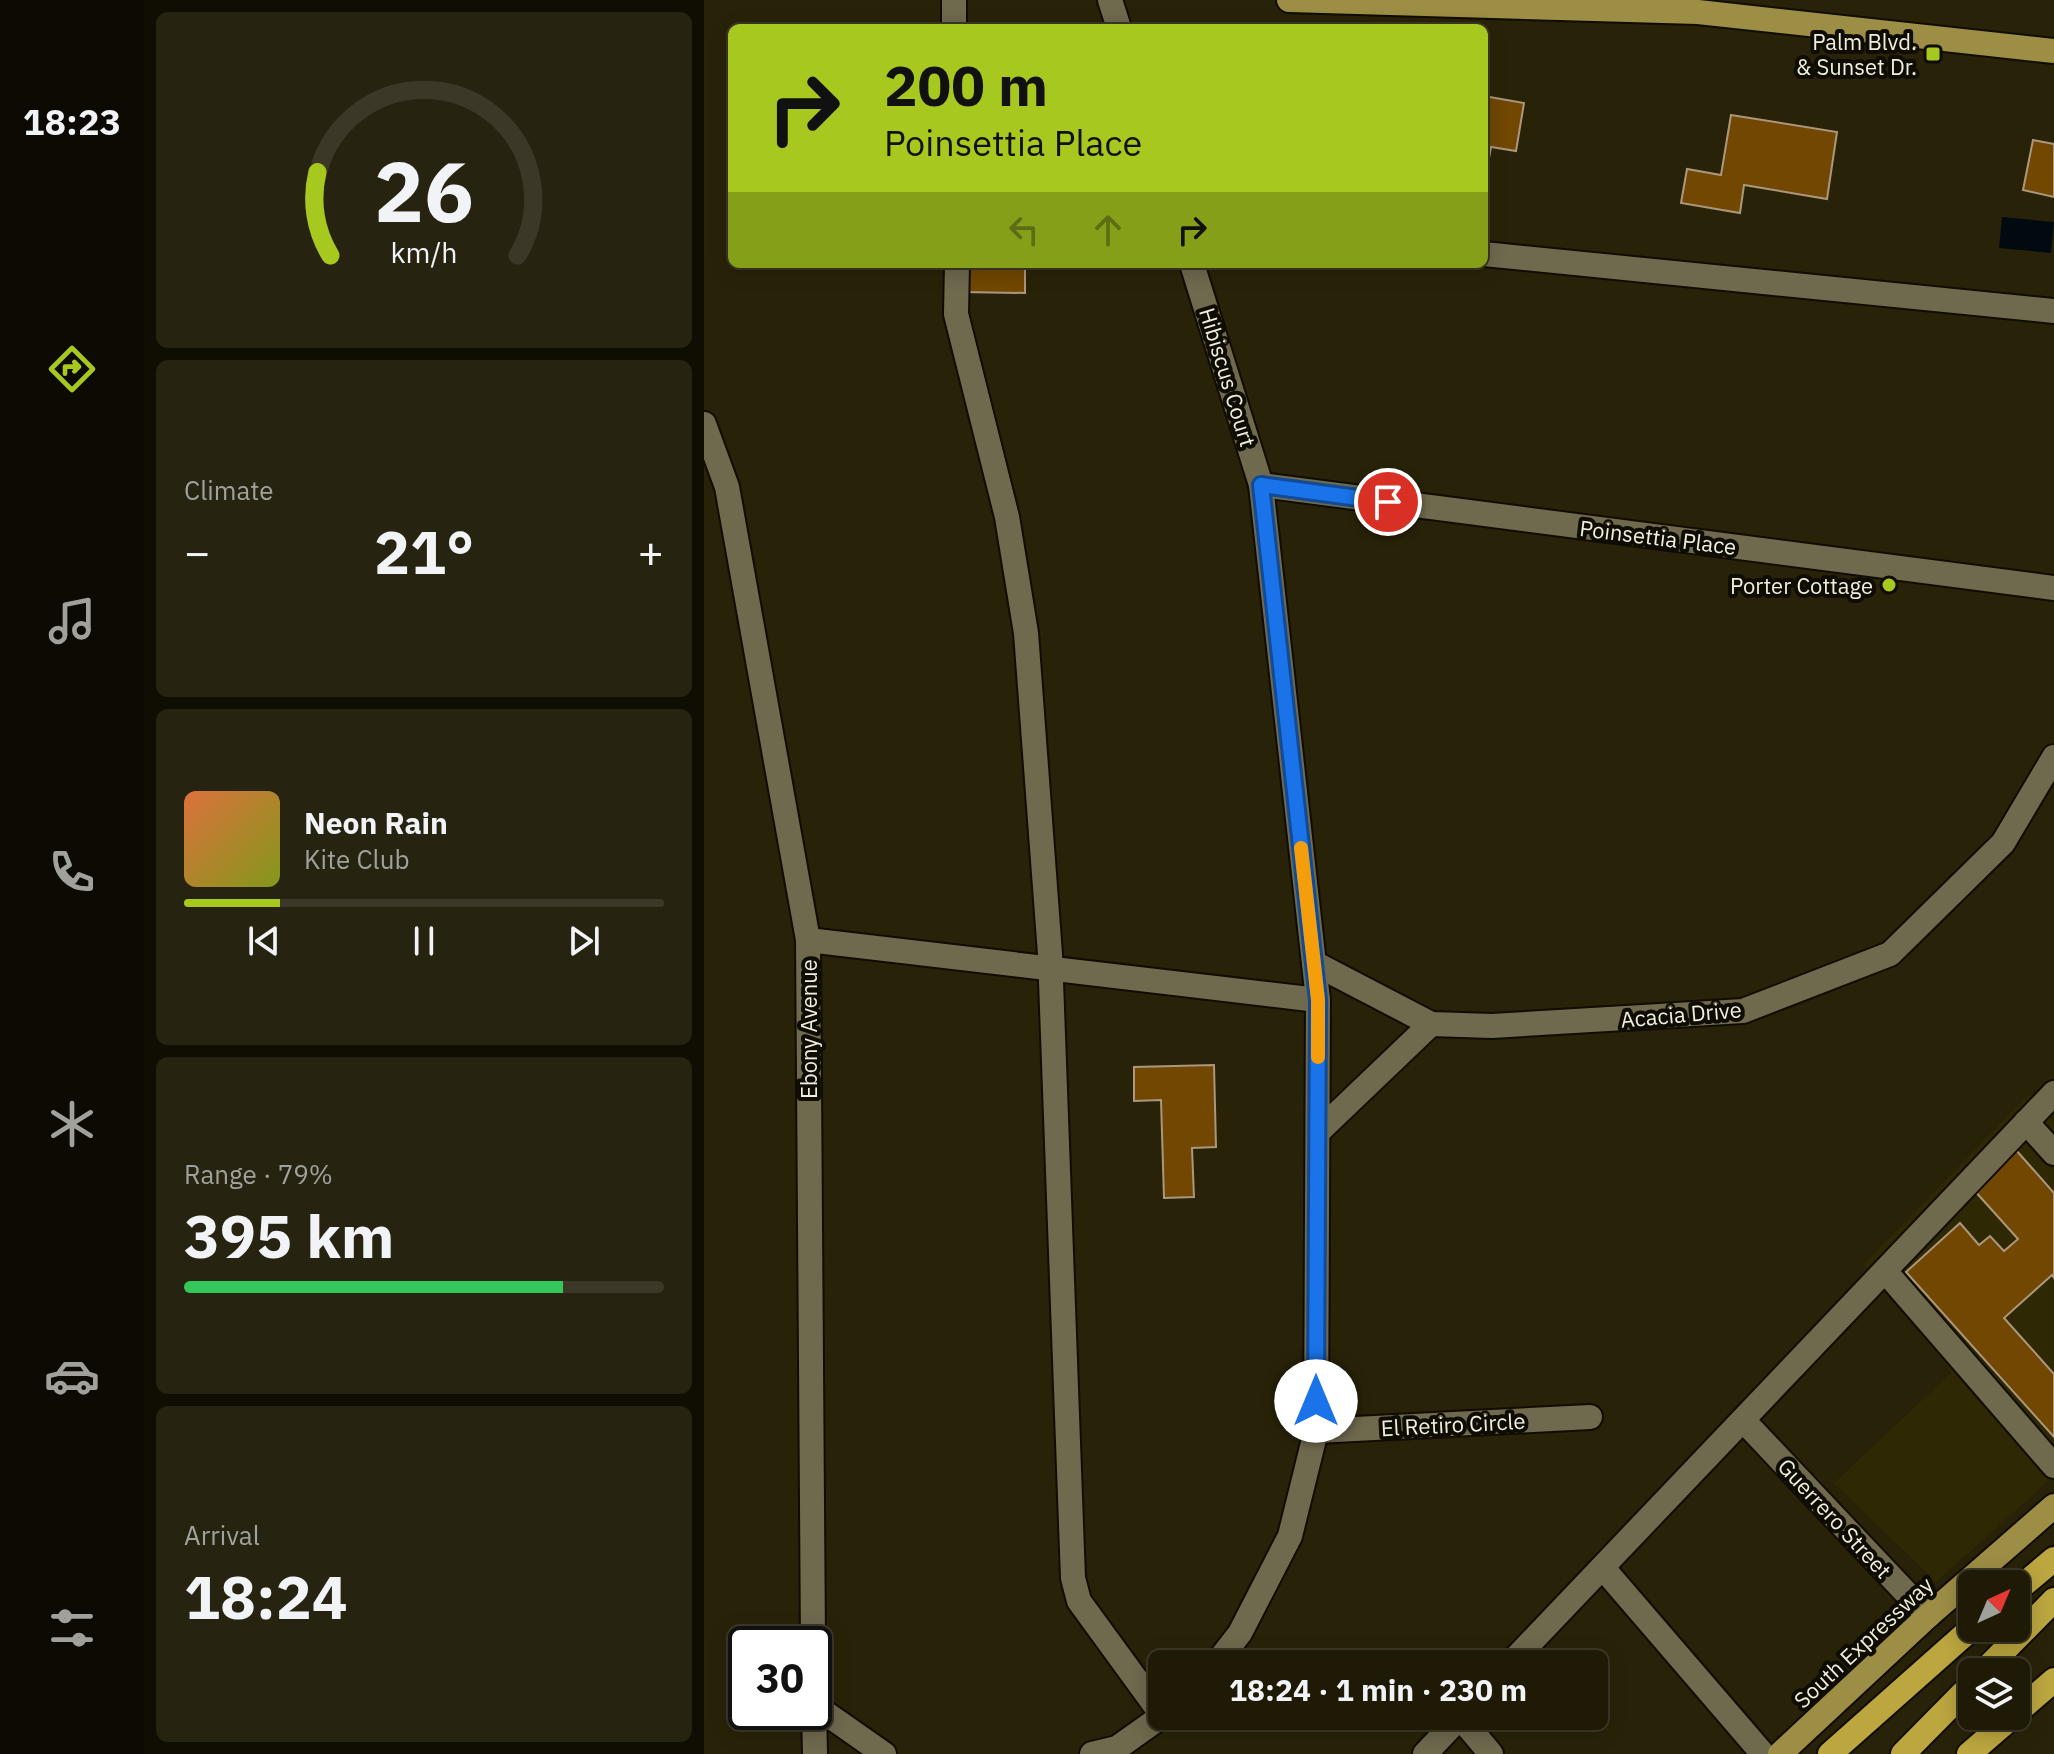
<!DOCTYPE html>
<meta charset="utf-8">
<style>
body{margin:0;font-family:"IBM Plex Sans",sans-serif;background:#262310;color:#f1f3f6;height:100vh;display:flex;flex-direction:column;font-size:30px;white-space:nowrap}
*{box-sizing:border-box;margin:0}
p{font-size:26px;color:#a1a19b}
.icon{flex:none;width:44px;height:44px;fill:none;stroke:currentColor;stroke-width:2;stroke-linecap:round;stroke-linejoin:round}
.map{position:relative;flex:1;overflow:hidden}
.side{display:flex;flex-direction:column;gap:12px;padding:12px;background:#100e03;width:560px}
.side>*{flex:none}
.banner{position:absolute;left:24px;top:24px;width:760px;height:244px;border-radius:12px;box-shadow:0 4px 20px #0003,0 0 0 2px #3c3828;background:#a7c81f;color:#111;overflow:hidden}
.needle{width:52px;rotate:44deg}
.tools{position:absolute;left:1254px;top:1570px;display:grid;gap:16px}
.tools a{display:grid;place-items:center;width:72px;height:72px;border-radius:12px;background:#1e1a06;box-shadow:0 4px 20px #0003,0 0 0 2px #3c3828;font-size:40px}
.speed{position:absolute;left:24px;top:1626px;display:flex;gap:16px;font-size:40px;font-weight:700;text-align:center}
.speed>*{display:grid;place-content:center;width:104px;height:104px;border-radius:50%;background:#1e1a06;box-shadow:0 4px 20px #0003,0 0 0 2px #3c3828;line-height:1}
.speed .limit{border:4px solid #111;border-radius:12px;background:#fff;color:#111}
.pin{position:absolute;display:grid;place-items:center;width:68px;height:68px;color:#fff;margin:-34px;border:4px solid #fff;border-radius:50%;box-shadow:0 2px 8px #0007}
.me{position:absolute;width:88px;margin:-44px;rotate:0deg;stroke-linejoin:round;filter:drop-shadow(0 0 6px #0008)}
.turn{display:flex;align-items:center;gap:28px;height:168px;padding:0 24px;font-size:36px}
.turn .icon{width:104px;height:104px;stroke-width:2.5}
.turn b{display:block;font-size:56px;line-height:68px}
.lanes{display:flex;align-items:center;height:76px;padding:0 24px;background:#0003;justify-content:center;gap:40px;direction:ltr}
.lanes .off{opacity:.35}
.big{font-size:60px;font-weight:800;line-height:1.1}
.side .widget{flex:1;display:flex;flex-direction:column;justify-content:center;gap:12px;min-width:0;padding:0 28px;border-radius:12px;background:#262310}
.side .dial{align-items:center;gap:0}
.dial svg{height:208px;overflow:visible;fill:none;stroke:#3c3828;stroke-width:7;stroke-linecap:round;text-anchor:middle}
.dial text{fill:#f1f3f6;stroke:none}
.song{display:flex;align-items:center;gap:24px}
.cover{width:96px;height:96px;border-radius:12px;background:linear-gradient(135deg,hsl(20 70% 55%),hsl(70 70% 35%))}
.played{height:8px;border-radius:4px;background:linear-gradient(90deg,#a7c81f 20%,#3c3828 20%)}
.keys{display:flex;justify-content:space-around;direction:ltr}
.heat{display:flex;justify-content:space-between;align-items:center;font-size:44px;direction:ltr}
.charge{height:12px;border-radius:6px;background:linear-gradient(90deg,#34c759 79%,#3c3828 0)}
.trip{position:absolute;left:444px;top:1650px;width:460px;height:80px;border-radius:12px;background:#1e1a06;box-shadow:0 4px 20px #0003,0 0 0 2px #3c3828;font-weight:800;line-height:80px;text-align:center}
main{display:flex;flex:1;min-height:0}
.menu{display:flex;flex-direction:column;width:144px;justify-content:space-around;align-items:center;background:#0c0a02;color:#a1a19b}
.menu .icon{width:56px;height:56px}
.menu .active{color:#a7c81f}
.menu b{font-size:36px;color:#f1f3f6}
.map>svg:first-child{display:block}
.built{fill:#2e2804}
.water{fill:#020a11}
.building{fill:#714701;stroke:#ab967e;stroke-width:2}
.lines{fill:none;stroke-linecap:round;stroke-linejoin:round}
.minor-casing{stroke:#110c00;stroke-width:28}
.major-casing{stroke:#110c00;stroke-width:28}
.highway-casing{stroke:#110c00;stroke-width:28}
.minor{stroke:#6f694e;stroke-width:24}
.major{stroke:#9d8e45;stroke-width:24}
.highway{stroke:#bba63f;stroke-width:24}
.route-casing{stroke:#114b97;stroke-width:20}
.route{stroke:#1a73e8;stroke-width:14}
.slow{stroke:#f59e0b;stroke-width:14}
.poi-dot{fill:#a7c81f;stroke:#0e0c03;stroke-width:3}
.labels{text-anchor:middle;dominant-baseline:central;stroke-width:8;stroke-linejoin:round;paint-order:stroke}
.poi-label{font-size:22px;fill:#f1eede;stroke:#0e0c03;text-anchor:end}
.street-label{font-size:22px;fill:#f1eede;stroke:#0e0c03}
</style>
<main>
<nav class="menu">
<b>18:23</b>
<svg class="icon active" aria-label="directions" viewBox="0 0 24 24"><path d="M12 3l9 9-9 9-9-9zM9 14v-3h6M13 9l2 2-2 2"/></svg>
<svg class="icon" aria-label="music" viewBox="0 0 24 24"><path d="M9 18V5l10-2v13"/><circle cx="6" cy="18" r="3"/><circle cx="16" cy="16" r="3"/></svg>
<svg class="icon" aria-label="phone" viewBox="0 0 24 24"><path d="M5 4h4l2 5-3 2q2 4 5 5l2-3 5 2v4C11 20 4 13 5 4z"/></svg>
<svg class="icon" aria-label="climate" viewBox="0 0 24 24"><path d="M12 3v18M4 7l16 10M4 17L20 7"/></svg>
<svg class="icon" aria-label="car" viewBox="0 0 24 24"><path d="M5 17H2v-5l4-1 3-4h7l3 4 3 1v5h-3M9 17h6M6 11h13"/><circle cx="7" cy="17" r="2"/><circle cx="17" cy="17" r="2"/></svg>
<svg class="icon" aria-label="filters" viewBox="0 0 24 24"><path d="M4 7h16M4 17h16"/><circle cx="9" cy="7" r="2"/><circle cx="15" cy="17" r="2"/></svg>
</nav>
<section class="side">
<div class="widget dial"><svg viewBox="0 0 100 80">
<path d="M14 69A42 42 0 1 1 86 69"/>
<path d="M14 69A42 42 0 0 1 9 37" stroke="#a7c81f"/>
<text x="50" y="56" font-size="32" font-weight="700">26</text>
<text x="50" y="72" font-size="11">km/h</text>
</svg></div>
<div class="widget"><p>Climate</p>
<div class="heat"><a>−</a><b class="big">21°</b><a>+</a></div>
</div>
<div class="widget">
<div class="song"><i class="cover"></i><div><b>Neon Rain</b><p>Kite Club</p></div></div>
<div class="played"></div>
<div class="keys"><svg class="icon" aria-label="previous" viewBox="0 0 24 24"><path d="M18 5L8 12l10 7zM5 5v14"/></svg><svg class="icon" aria-label="pause" viewBox="0 0 24 24"><path d="M8 5v14M16 5v14"/></svg><svg class="icon" aria-label="next" viewBox="0 0 24 24"><path d="M6 5l10 7-10 7zM19 5v14"/></svg></div>
</div>
<div class="widget"><p>Range · 79%</p><b class="big">395 km</b><div class="charge"></div></div>
<div class="widget"><p>Arrival</p><b class="big">18:24</b></div>
</section>
<div class="map">
<svg width="1350" height="1754" viewBox="0 0 1350 1754">
<rect width="100%" height="100%" fill="#282308"/>
<polygon class="built" points="1325,1094 1350,1122 1350,1476 1232,1582 1130,1483 1248,1372 1159,1265"/>
<polygon class="water" points="1298,217 1350,222 1347,253 1295,248"/>
<g class="building">
<polygon points="780,96 820,103 812,151 787,147 780,186"/>
<polygon points="1027,115 1133,132 1123,199 1040,185 1036,213 977,203 983,169 1017,175"/>
<polygon points="1329,140 1350,144 1350,197 1319,190"/>
<polygon points="259,264 321,264 321,293 259,292"/>
<polygon points="510,1065 512,1147 488,1148 490,1197 460,1198 457,1100 430,1101 430,1067"/>
<polygon points="1312,1150 1350,1193 1350,1278 1348,1275 1300,1318 1350,1374 1350,1437 1202,1272 1256,1223 1275,1245 1286,1236 1300,1251 1314,1239 1269,1189"/>
</g>
<g class="lines">
<g class="minor-casing">
<g id="minor">
<polyline points="250,0 250,28"/>
<polyline points="406,0 415,28"/>
<polyline points="780,254 1350,311"/>
<polyline points="253,264 252,314 303,517 322,633 346,954 369,1578 375,1601 458,1715"/>
<polyline points="488,264 557,485 614,1000 612,1431 586,1536 536,1633 512,1664"/>
<polyline points="0,424 23,487 104,940 109,1644"/>
<polyline points="557,485 1350,588"/>
<polyline points="104,940 614,1000"/>
<polyline points="610,963 727,1024 788,1026 1039,1011 1186,954 1299,843 1350,757"/>
<polyline points="1322,1122 1350,1153"/>
<polyline points="614,1132 727,1024"/>
<polyline points="1181,1271 1350,1466"/>
<polyline points="1039,1420 1224,1616"/>
<polyline points="612,1431 886,1417"/>
<polyline points="899,1568 1059,1754"/>
<polyline points="806,1664 1350,1093"/>
<polyline points="110,1705 180,1754"/>
<polyline points="110,1712 111,1754"/>
<polyline points="756,1717 787,1754"/>
<polyline points="388,1754 413,1748 458,1716"/>
<polyline points="721,1754 757,1716"/>
</g>
</g>
<g class="major-casing">
<g id="major">
<polyline points="585,0 994,12 1350,51"/>
<polyline points="1076,1754 1224,1616 1350,1506"/>
</g>
</g>
<g class="highway-casing">
<g id="highway">
<polyline points="1312,1591 1350,1559"/>
<polyline points="1279,1672 1350,1600"/>
<polyline points="1312,1713 1350,1680"/>
<polyline points="1126,1754 1268,1628"/>
<polyline points="1199,1754 1268,1684"/>
<polyline points="1265,1754 1309,1716"/>
</g>
</g>
<use href="#minor" class="minor"/>
<use href="#major" class="major"/>
<use href="#highway" class="highway"/>
</g>
<g class="lines">
<g class="route-casing">
<polyline id="route" points="612,1401 614,1000 557,485 684,502"/>
</g>
<use href="#route" class="route"/>
<polyline class="slow" points="597,848 614,1000 614,1057"/>
</g>
<g class="poi-dot">
<rect x="1221" y="46" width="16" height="16" rx="4"/>
<circle cx="1185" cy="585" r="8"/>
</g>
<g class="labels">
<g class="poi-label">
<text x="1213" y="41">Palm Blvd.<tspan x="1213" dy="25">&amp; Sunset Dr.</tspan></text>
<text x="1169" y="585">Porter Cottage</text>
</g>
<g class="street-label">
<text transform="translate(524 377) rotate(73)">Hibiscus Court</text>
<text transform="translate(954 537) rotate(7)">Poinsettia Place</text>
<text transform="translate(977 1014) rotate(-5)">Acacia Drive</text>
<text transform="translate(104 1029) rotate(-90)">Ebony Avenue</text>
<text transform="translate(749 1424) rotate(-3)">El Retiro Circle</text>
<text transform="translate(1131 1518) rotate(47)">Guerrero Street</text>
<text transform="translate(1159 1642) rotate(-43)">South Expressway</text>
</g>
</g>
</svg>
<div class="tools">
<a><svg class="needle" viewBox="-14 -14 28 28"><path d="M0-13l5 13h-10z" fill="#e53935"/><path d="M0 13l5-13h-10z" fill="#a1a19b"/></svg></a>
<a><svg class="icon" aria-label="layers" viewBox="0 0 24 24"><path d="M12 4l9 5-9 5-9-5zM3 14l9 5 9-5"/></svg></a>
</div>
<div class="speed"><div class="limit">30</div></div>
<div class="pin" style="left:684px;top:502px;background:#d93025"><svg class="icon" aria-label="arrive" viewBox="0 0 24 24"><path d="M6 21V4h12l-3 4 3 4H6"/></svg></div>
<svg class="me" style="left:612px;top:1401px" viewBox="-20 -20 40 40"><circle r="19" fill="#fff"/><path d="M0-13L10 11 0 6-10 11z" fill="#1a73e8"/></svg>
<div class="trip">18:24 · 1 min · 230 m</div>
<div class="banner">
<div class="turn"><svg class="icon" aria-label="right" viewBox="0 0 24 24"><path d="M7 20v-9h11M14 6l5 5-5 5"/></svg><div><b>200 m</b>Poinsettia Place</div></div>
<div class="lanes"><svg class="icon off" aria-label="left" viewBox="0 0 24 24"><path d="M17 20v-9H6M10 6l-5 5 5 5"/></svg><svg class="icon off" aria-label="ahead" viewBox="0 0 24 24"><path d="M12 20V5M6 11l6-6 6 6"/></svg><svg class="icon" aria-label="right" viewBox="0 0 24 24"><path d="M7 20v-9h11M14 6l5 5-5 5"/></svg></div>
</div>
</div>
</main>
